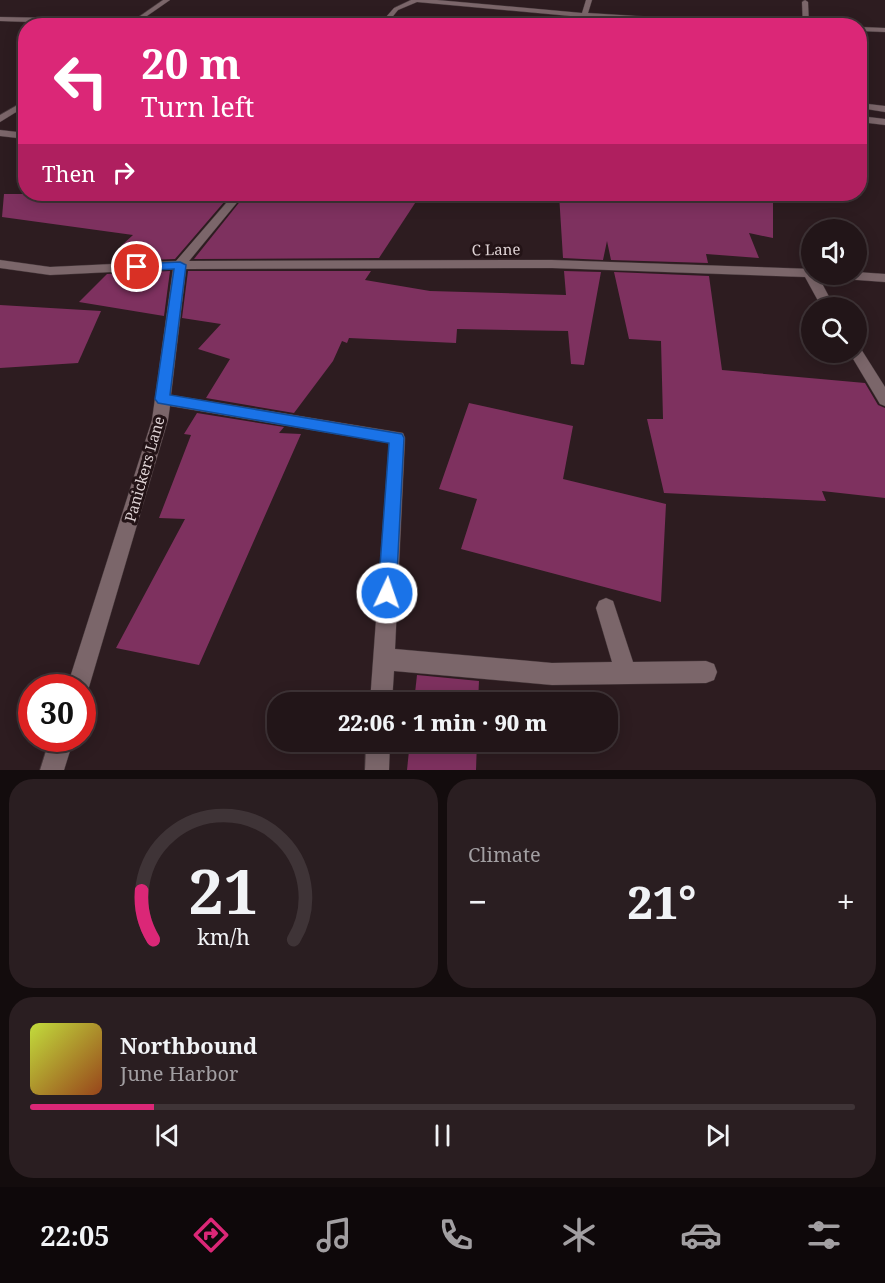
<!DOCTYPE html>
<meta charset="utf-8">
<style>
body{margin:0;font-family:"Noto Serif",serif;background:#2a1e21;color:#f1f3f6;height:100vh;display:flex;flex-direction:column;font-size:22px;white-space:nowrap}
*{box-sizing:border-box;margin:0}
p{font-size:20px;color:#a29fa2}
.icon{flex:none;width:33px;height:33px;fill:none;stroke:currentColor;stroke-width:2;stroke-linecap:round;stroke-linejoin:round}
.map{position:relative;height:770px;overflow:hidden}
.side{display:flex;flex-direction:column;gap:9px;padding:9px;background:#130c0d;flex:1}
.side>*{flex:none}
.banner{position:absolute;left:18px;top:18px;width:849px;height:183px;border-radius:24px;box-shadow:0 3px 15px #0003,0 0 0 2px #3f3437;background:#db2777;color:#fff;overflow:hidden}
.tools{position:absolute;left:801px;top:219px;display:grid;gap:12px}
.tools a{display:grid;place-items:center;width:66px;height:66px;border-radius:50%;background:#221518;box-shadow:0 3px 15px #0003,0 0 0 2px #3f3437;font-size:30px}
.speed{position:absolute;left:18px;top:674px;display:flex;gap:12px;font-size:30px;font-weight:700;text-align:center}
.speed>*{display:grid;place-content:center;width:78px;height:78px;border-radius:50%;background:#221518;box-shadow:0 3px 15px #0003,0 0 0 2px #3f3437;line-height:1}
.speed .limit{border:9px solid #d22;background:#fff;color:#111}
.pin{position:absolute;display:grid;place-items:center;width:51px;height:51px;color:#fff;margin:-26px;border:3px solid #fff;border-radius:50%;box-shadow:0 2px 6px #0007}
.me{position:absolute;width:66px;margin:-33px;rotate:3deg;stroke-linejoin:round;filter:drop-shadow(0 0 4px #0008)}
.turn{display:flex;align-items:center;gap:21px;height:126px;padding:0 24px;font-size:27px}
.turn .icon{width:78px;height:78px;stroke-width:2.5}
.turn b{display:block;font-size:42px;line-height:51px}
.then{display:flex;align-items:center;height:57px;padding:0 24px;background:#0003;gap:12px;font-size:22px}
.big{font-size:45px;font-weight:800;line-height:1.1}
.side .widget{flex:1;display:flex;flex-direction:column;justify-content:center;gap:9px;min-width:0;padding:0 21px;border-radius:24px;background:#2a1e21}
.side .dial{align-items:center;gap:0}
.dial svg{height:156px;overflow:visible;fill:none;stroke:#3f3437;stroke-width:7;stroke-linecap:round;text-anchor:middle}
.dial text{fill:#f1f3f6;stroke:none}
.song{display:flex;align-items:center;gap:18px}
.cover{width:72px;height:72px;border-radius:9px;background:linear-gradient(135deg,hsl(70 70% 55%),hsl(20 70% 35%))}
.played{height:6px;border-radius:3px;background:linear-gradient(90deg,#db2777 15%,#3f3437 15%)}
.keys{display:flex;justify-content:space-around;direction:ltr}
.heat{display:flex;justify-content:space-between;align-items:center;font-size:33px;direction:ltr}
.side .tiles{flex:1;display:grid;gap:9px;grid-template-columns:1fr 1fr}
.widget:last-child{grid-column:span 2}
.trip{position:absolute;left:267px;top:692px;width:351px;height:60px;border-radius:24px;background:#221518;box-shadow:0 3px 15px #0003,0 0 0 2px #3f3437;font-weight:800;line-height:60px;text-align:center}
.tab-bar{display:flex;height:96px;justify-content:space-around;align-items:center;background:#0e080a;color:#a29fa2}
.tab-bar .icon{width:42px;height:42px}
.tab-bar .active{color:#db2777}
.tab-bar b{font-size:27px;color:#f1f3f6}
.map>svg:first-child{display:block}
.building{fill:#7e315f}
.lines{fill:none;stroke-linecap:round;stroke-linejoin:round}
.minor-casing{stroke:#45373a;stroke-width:1}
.secondary-casing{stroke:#45373a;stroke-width:1}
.minor{fill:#7b666a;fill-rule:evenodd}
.secondary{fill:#7b666a;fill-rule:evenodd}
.route{fill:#1a73e8;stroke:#114b97;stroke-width:1.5}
.labels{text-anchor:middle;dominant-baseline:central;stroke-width:6;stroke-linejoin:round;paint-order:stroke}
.street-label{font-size:15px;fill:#dfd3d5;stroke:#231316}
</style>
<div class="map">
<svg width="885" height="770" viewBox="0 0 885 770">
<rect width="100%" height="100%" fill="#2d1c20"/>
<g class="building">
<polygon points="4,194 231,194 175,259 120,261 133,248 121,246 133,235 2,217"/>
<polygon points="246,194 421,194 379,258 194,259"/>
<polygon points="559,194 773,194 773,238 749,233 759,258 706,254 708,263 611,260 607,241 603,260 563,258"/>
<polygon points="170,271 164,316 79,302 107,274"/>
<polygon points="188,271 371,271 365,280 430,291 566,295 564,271 601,272 584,365 571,364 568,331 457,329 456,343 349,338 347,343 342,341 333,361 294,413 206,398 230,359 198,349 221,324 182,318"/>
<polygon points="614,272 709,276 722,370 865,383 878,405 885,408 885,498 822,491 826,501 664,493 647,419 663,419 661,341 629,339"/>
<polygon points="0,305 101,311 78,363 0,368"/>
<polygon points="469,403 573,426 563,479 666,504 661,602 461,549 477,499 439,489"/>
<polygon points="197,413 284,427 279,433 301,434 199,665 116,648 185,519 159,518 191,435 184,434"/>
<polygon points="417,675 479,681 478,702 414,702"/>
<polygon points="410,741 477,741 476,770 407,770"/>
</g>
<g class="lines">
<g class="minor-casing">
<g id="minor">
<polygon points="163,0 170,0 134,25 130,25 130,23"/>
<polygon points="411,0 437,0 582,13 586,0 592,0 588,13 797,26 746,26 587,17 585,26 578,26 581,17 417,2 398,10 385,26 378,26 394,8"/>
<polygon points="805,0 808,2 809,26 803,26 802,2"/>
<polygon points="860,27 885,28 885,32 860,31"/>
<polygon points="26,100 26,106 0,122 0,115"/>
<polygon points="0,130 26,133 26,139 0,136"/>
<polygon points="234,194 244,194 189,261 552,260 812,269 812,274 817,274 835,308 822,308 805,277 552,268 186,269 171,395 403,433 405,438 395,649 552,663 612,662 596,608 599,601 606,598 613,601 633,662 706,661 714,664 717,672 714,680 706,683 552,685 394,671 392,702 370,702 389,443 170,406 168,420 89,687 86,695 82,696 82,687 67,687 152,420 173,269 50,275 0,268 0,260 50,267 176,261"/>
<polygon points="856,272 885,274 885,282 830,278 824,274 856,274"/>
<polygon points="856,347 861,349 885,387 885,406 880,404 849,352 856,352"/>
<polygon points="50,738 74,738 64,770 40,770"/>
<polygon points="366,741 390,741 389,770 365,770"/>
</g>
</g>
<g class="secondary-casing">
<g id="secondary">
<polygon points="0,17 106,19 148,26 0,21"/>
<polygon points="860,103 885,106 885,112 860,108"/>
<polygon points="860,116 885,119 885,125 860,122"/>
</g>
</g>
<use href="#minor" class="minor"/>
<use href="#secondary" class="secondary"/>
</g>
<polygon class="route" points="180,262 186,265 170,395 402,434 404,438 396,593 394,599 387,602 381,599 378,593 389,443 158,403 155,399 174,269 137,271 131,267 137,264"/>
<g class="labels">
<g class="street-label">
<text transform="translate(496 249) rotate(-1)">C Lane</text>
<text transform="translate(144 469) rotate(-74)">Panickers Lane</text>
</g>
</g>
</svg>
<div class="tools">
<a><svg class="icon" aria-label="sound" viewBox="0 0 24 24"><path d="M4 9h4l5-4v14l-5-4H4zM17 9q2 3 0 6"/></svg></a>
<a><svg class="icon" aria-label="search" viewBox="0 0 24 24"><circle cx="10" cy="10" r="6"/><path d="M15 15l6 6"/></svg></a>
</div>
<div class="speed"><div class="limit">30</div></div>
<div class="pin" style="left:137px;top:267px;background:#d93025"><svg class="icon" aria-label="arrive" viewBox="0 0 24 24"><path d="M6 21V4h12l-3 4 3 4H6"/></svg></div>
<svg class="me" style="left:387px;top:593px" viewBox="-20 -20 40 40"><circle r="17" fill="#1a73e8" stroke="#fff" stroke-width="3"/><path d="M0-11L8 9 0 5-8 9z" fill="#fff"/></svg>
<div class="trip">22:06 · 1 min · 90 m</div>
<div class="banner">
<div class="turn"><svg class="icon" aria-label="left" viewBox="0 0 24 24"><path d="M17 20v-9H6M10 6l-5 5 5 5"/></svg><div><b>20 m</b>Turn left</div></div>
<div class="then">Then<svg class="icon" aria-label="right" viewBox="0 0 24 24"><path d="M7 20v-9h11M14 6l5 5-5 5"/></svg></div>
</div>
</div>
<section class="side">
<div class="tiles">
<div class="widget dial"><svg viewBox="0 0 100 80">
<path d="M14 69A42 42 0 1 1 86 69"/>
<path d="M14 69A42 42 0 0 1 8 44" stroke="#db2777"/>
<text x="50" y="56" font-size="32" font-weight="700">21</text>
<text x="50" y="72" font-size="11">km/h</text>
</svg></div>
<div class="widget"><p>Climate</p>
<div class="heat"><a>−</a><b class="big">21°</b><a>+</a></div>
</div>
<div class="widget">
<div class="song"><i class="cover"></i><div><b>Northbound</b><p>June Harbor</p></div></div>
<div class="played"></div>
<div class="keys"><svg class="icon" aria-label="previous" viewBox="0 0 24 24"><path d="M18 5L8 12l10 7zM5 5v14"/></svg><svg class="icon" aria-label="pause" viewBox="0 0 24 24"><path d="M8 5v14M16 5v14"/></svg><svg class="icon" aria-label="next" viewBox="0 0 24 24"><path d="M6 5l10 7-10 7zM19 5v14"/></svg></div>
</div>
</div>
</section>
<nav class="tab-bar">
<b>22:05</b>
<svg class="icon active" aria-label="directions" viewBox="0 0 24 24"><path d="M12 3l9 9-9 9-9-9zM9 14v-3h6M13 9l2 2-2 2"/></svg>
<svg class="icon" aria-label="music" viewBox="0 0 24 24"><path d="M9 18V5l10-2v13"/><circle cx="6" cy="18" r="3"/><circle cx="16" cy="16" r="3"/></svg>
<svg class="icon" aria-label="phone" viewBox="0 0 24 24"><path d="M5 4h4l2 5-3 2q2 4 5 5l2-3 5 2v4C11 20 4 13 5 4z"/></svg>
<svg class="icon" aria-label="climate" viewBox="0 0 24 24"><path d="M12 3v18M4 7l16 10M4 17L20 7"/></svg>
<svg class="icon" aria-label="car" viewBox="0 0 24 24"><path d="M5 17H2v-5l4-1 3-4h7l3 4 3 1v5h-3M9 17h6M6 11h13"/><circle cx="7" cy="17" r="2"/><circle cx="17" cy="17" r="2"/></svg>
<svg class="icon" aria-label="filters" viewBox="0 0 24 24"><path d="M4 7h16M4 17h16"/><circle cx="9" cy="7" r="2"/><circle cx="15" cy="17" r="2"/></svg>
</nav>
